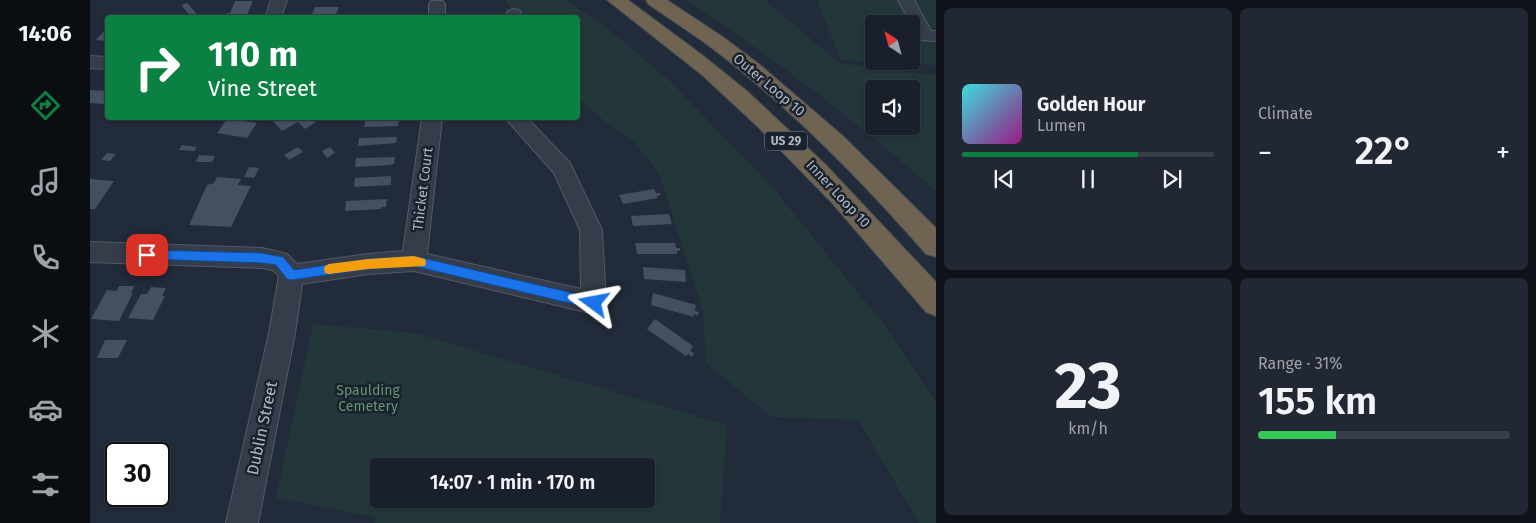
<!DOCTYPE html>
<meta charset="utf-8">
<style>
body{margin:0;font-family:"Fira Sans",sans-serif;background:#222833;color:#f1f3f6;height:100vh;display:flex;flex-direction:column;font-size:19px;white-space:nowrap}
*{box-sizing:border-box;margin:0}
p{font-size:16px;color:#9fa3a9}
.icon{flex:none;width:28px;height:28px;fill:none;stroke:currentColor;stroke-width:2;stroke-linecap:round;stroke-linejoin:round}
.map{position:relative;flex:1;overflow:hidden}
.drawer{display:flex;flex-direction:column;gap:8px;padding:8px;background:#0e1218;width:600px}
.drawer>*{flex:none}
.top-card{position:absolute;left:15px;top:15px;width:475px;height:105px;border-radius:5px;box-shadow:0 1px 4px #0004,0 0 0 1px #373e47;background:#0b8043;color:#fff;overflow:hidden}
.needle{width:32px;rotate:324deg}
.fabs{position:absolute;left:775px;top:15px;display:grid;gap:10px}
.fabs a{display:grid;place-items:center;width:55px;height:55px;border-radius:5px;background:#19202b;box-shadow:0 1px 4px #0004,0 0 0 1px #373e47;font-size:25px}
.speed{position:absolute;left:15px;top:442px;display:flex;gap:10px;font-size:25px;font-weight:700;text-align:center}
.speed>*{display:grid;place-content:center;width:65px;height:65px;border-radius:50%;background:#19202b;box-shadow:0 1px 4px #0004,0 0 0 1px #373e47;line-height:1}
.speed .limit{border:2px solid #111;border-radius:8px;background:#fff;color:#111}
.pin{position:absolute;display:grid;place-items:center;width:42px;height:42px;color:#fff;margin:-21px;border-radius:10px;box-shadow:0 2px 8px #0006}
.me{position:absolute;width:55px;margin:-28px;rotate:283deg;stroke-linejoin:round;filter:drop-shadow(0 0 4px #0008)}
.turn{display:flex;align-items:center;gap:18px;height:105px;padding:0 20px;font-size:22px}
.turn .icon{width:65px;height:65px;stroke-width:2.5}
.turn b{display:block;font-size:35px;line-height:42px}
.big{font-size:38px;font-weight:600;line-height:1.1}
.drawer .tile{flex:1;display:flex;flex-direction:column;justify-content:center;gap:8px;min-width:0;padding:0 18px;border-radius:8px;background:#222833}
.drawer .dial{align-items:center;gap:0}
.dial b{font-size:65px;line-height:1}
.song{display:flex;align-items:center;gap:15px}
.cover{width:60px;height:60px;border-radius:8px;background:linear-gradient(135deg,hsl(180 70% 55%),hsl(310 70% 35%))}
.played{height:5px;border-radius:2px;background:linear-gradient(90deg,#0b8043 70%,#373e47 70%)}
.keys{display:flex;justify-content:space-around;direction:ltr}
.heat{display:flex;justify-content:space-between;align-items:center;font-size:28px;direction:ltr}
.charge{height:8px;border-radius:4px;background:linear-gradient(90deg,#34c759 31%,#373e47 0)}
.drawer .tiles{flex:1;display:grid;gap:8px;grid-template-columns:repeat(2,1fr)}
.trip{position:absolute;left:280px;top:458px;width:285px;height:50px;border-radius:5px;background:#19202b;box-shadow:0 1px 4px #0004,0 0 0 1px #373e47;font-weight:600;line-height:50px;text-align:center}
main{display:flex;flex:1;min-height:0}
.dock{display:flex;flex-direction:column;width:90px;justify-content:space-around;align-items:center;background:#0a0d11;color:#9fa3a9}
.dock .icon{width:35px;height:35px}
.dock .active{color:#0b8043}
.dock b{font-size:22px;color:#f1f3f6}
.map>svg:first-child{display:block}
.green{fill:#23373a;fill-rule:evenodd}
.building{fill:#445060}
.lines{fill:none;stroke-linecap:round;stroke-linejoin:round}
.minor-casing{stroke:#525a67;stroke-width:2}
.highway-casing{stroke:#3f4754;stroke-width:2}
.minor{fill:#343d49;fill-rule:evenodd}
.highway{fill:#6f6451;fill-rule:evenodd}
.route{fill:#1a73e8;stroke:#114b97}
.slow{fill:#f59e0b}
.labels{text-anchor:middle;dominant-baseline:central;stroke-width:5;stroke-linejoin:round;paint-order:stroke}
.shield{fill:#1a222e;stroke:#828a98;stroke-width:1}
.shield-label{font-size:12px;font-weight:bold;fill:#afb7c5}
.street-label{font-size:14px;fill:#afb7c5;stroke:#1a222e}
.park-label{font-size:14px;fill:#669672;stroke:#1a222e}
.near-street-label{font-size:16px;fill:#afb7c5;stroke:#1a222e}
</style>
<main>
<nav class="dock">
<b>14:06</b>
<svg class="icon active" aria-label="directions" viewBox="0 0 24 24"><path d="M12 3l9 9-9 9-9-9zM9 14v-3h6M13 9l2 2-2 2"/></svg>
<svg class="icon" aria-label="music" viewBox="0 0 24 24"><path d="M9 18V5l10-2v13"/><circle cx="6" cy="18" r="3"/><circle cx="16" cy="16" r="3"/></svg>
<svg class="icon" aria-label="phone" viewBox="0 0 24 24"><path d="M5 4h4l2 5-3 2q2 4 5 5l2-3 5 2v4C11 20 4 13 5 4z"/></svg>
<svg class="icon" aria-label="climate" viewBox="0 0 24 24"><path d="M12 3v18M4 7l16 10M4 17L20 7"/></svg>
<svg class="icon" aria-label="car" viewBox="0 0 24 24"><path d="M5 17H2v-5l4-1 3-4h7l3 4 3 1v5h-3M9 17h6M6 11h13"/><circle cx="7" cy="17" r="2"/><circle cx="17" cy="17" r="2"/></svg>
<svg class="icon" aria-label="filters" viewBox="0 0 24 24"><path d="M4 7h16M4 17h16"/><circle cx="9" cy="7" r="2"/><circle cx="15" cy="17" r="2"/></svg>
</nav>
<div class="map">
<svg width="846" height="523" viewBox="0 0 846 523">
<rect width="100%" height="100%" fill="#212b39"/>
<g class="green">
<polygon points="416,0 476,0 522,32 581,82 683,188 800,332 846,403 846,523 829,523 768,420 682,417 616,363 613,311 568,171 546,144 511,118 488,98 488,18 425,17"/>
<path d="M 596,0 L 675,0 L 749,63 L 846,75 L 846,191 C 767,122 683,57 596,0 ZM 784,89 L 821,89 L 821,126 L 784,126 Z"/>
<path d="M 727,0 L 846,0 L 846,65 L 751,60 ZM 784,24 L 821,24 L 821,61 L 784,61 Z"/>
<path d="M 223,324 L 325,333 L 637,425 L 630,523 L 284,523 L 285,517 L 186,498 ZM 289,466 L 556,466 L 556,499 L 289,499 Z"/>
</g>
<g class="building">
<polygon points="145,1 163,1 156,17 135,17 137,13 140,13"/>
<polygon points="97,3 108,15 102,18 91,5"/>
<polygon points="225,7 249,7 246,14 243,14 242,18 218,18 219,14 222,14"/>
<polygon points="16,29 18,29 18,41 6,40"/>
<polygon points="0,90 18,91 18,100 14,104 0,103"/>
<polygon points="187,118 221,118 226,122 215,129 208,122 192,131 182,120"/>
<polygon points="137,119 139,119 167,123 157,138 127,133"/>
<polygon points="276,119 309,119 308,126 274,127"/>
<polygon points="302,137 307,137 306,143 268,146 269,138"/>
<polygon points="92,145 107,147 104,151 89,150"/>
<polygon points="208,147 213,152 199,160 194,155"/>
<polygon points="240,147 245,153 237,158 232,151"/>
<polygon points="17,153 26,154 20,161 11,160"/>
<polygon points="109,155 125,156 122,162 106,162"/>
<polygon points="305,157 304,164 299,165 265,167 266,158"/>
<polygon points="159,167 169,168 164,178 154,177"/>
<polygon points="301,176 301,185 264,187 265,178"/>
<polygon points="127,177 151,179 148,185 161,186 141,227 99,225 117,185 124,183"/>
<polygon points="0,179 24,181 5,209 0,209"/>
<polygon points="564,189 566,193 570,193 571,195 567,196 568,198 533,204 529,195"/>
<polygon points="297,199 296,207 291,207 291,209 255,211 256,201"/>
<polygon points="579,214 582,224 543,226 541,216"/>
<polygon points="545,243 585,243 586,248 590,248 590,251 587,251 587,254 547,254"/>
<polygon points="553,267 595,270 596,282 554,279"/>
<polygon points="29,286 44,286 41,293 43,293 29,321 1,319 17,290 26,291"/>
<polygon points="61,287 76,288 72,296 75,296 63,320 38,318 51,294 57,294"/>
<polygon points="563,293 606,305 605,311 609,312 608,316 604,314 604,317 561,305"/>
<polygon points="565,319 603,346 600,351 604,353 602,357 598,354 596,356 557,329"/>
<polygon points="15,340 37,340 28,358 7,358"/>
</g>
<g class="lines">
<g class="minor-casing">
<g id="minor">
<polygon points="181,0 197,0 191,18 175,18"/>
<polygon points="808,0 824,0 841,31 846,31 846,41 830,40"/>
<polygon points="341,1 353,1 355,4 355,18 339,18 339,4"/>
<polygon points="424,9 430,11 433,18 417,18 416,14 418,11"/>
<polygon points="0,56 18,57 18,69 0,68"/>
<polygon points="332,118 352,118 337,254 491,289 490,230 464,173 415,118 437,118 480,163 512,230 516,303 513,311 504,314 324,271 278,274 212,284 205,333 168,523 136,523 179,333 189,276 183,270 172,268 0,262 0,242 172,248 197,254 207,264 278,254 313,251"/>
</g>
</g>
<g class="highway-casing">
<g id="highway">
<polygon points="517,0 538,0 611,54 657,91 735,164 846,282 846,316 836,312 742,203 667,126 612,75"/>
<path d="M 556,0 L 577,0 L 633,37 L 669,64 L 753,136 L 846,228 L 846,257 L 836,254 C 772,181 704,111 627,52 C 605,35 581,20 558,4 Z"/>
</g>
</g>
<use href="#minor" class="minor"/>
<use href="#highway" class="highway"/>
</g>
<polygon class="route" points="57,250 172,253 193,257 204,270 278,259 324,256 504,298 508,300 510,303 508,307 504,309 324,266 278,269 201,280 197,279 186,265 172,263 57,259 53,258 52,255 53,251"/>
<polygon class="slow" points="324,256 335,259 336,263 335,266 278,269 239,274 235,273 234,269 235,266 239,264 278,259"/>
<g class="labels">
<rect class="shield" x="675" y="131.5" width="42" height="19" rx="4"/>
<g class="shield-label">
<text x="696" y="141">US 29</text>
</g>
<g class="street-label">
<text transform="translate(679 85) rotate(40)">Outer Loop 10</text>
<text transform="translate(333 189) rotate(-83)">Thicket Court</text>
<text transform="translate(748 194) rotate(47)">Inner Loop 10</text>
</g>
<g class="park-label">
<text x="278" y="390">Spaulding<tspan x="278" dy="16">Cemetery</tspan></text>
</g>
<g class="near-street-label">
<text transform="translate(172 428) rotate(-78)">Dublin Street</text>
</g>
</g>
</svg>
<div class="fabs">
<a><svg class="needle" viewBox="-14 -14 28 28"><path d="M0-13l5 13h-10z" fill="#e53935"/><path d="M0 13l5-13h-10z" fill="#9fa3a9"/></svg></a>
<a><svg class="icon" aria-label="sound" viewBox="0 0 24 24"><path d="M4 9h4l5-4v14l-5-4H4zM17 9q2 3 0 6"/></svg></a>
</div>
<div class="speed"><div class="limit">30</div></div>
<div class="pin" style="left:57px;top:255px;background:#d93025"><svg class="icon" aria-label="arrive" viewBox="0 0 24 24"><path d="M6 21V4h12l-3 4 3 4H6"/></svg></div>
<svg class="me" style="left:504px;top:303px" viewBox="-20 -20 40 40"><path d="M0-17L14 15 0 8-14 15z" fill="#1a73e8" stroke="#fff" stroke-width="4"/></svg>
<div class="trip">14:07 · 1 min · 170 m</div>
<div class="top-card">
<div class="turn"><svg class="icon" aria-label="right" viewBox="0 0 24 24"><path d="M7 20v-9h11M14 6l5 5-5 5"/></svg><div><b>110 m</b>Vine Street</div></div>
</div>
</div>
<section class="drawer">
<div class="tiles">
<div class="tile">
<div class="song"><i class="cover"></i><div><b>Golden Hour</b><p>Lumen</p></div></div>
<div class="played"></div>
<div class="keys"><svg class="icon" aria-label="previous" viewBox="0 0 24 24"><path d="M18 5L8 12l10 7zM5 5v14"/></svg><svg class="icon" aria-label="pause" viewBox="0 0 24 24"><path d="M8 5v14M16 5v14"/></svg><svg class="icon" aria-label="next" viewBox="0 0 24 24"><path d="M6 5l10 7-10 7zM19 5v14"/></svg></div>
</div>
<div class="tile"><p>Climate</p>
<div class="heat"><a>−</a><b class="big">22°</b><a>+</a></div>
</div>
<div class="tile dial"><b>23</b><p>km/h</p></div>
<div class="tile"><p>Range · 31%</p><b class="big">155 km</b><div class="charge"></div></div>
</div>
</section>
</main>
